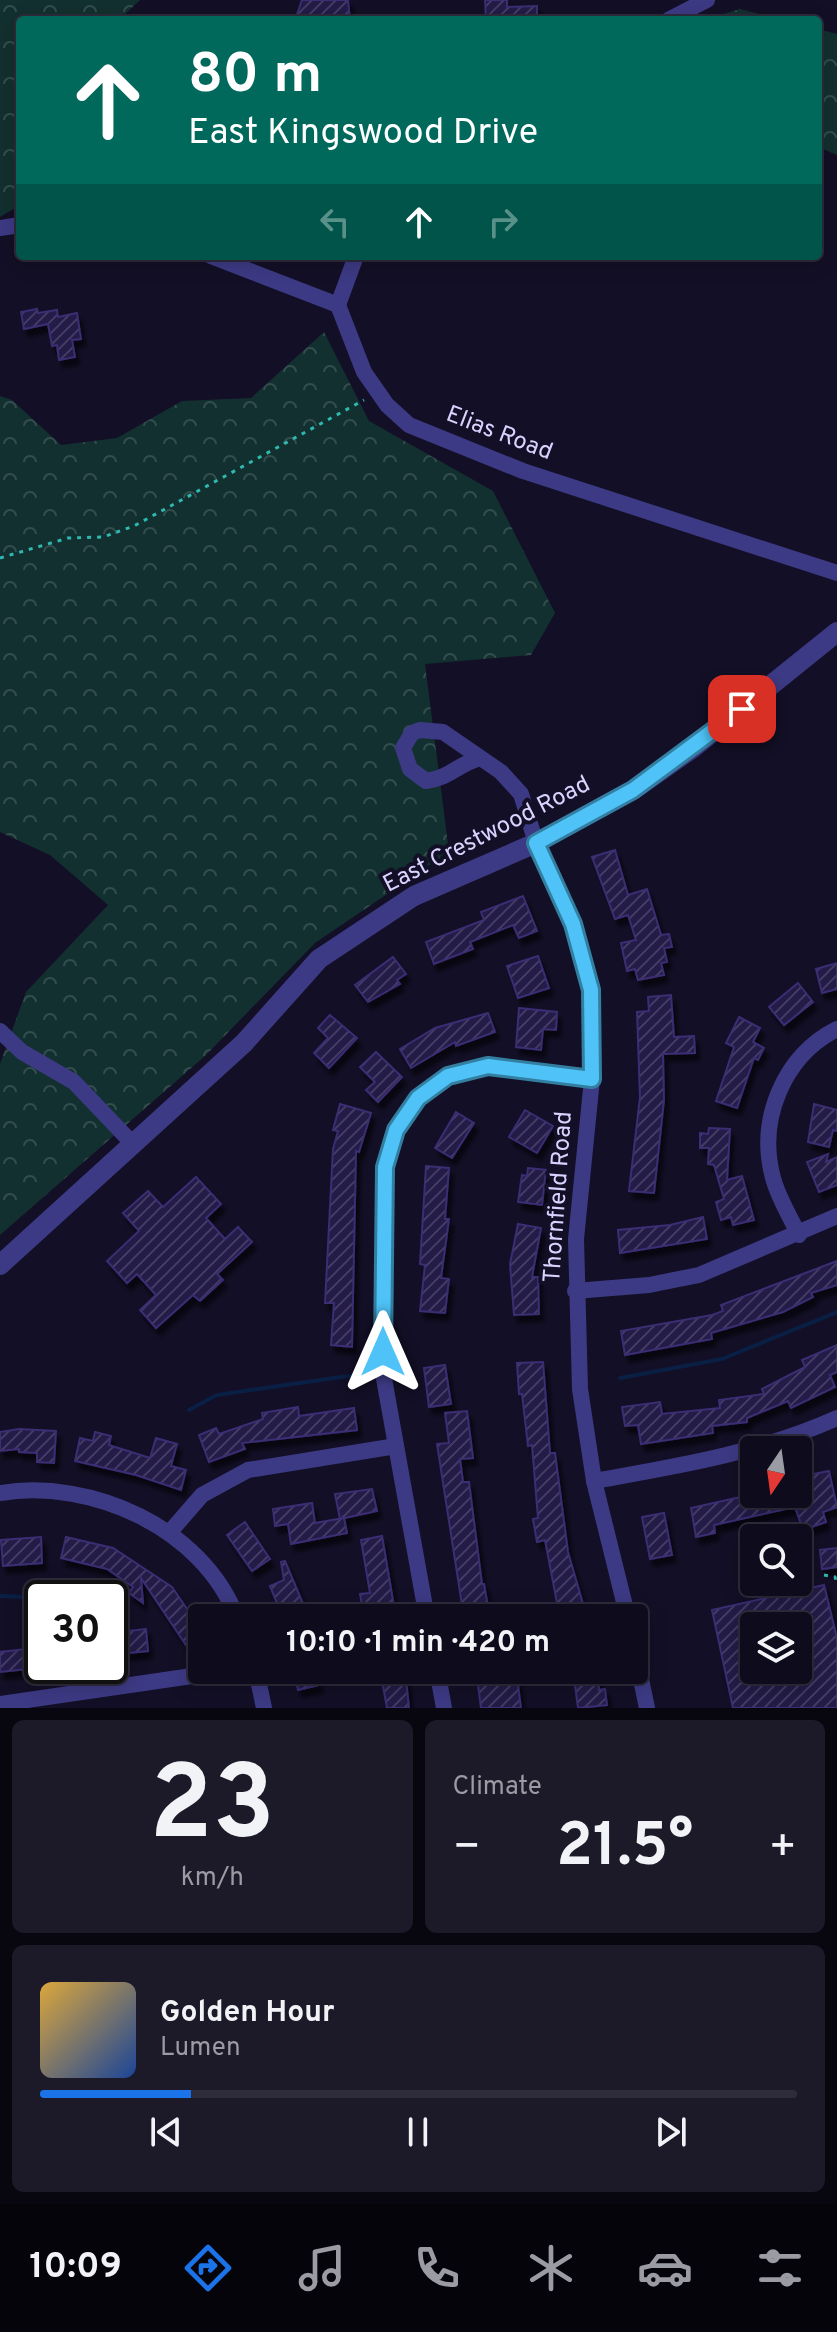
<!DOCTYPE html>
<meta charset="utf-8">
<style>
body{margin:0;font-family:Overpass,sans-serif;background:#1c1929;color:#f1f3f6;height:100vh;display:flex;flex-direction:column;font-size:30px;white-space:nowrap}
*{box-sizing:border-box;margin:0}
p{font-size:26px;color:#9b9ba3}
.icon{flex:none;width:44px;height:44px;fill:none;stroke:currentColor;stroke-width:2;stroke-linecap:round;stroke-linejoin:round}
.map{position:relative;height:1708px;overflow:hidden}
.side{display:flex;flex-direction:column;gap:12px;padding:12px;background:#08060f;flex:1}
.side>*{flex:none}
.hud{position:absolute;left:16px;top:16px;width:806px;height:244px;border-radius:8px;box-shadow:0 4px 20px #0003,0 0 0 2px #2e2b3b;background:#00695c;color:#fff;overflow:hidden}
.needle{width:52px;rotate:193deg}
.controls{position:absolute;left:740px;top:1436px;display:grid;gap:16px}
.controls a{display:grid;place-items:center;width:72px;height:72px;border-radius:8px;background:#0e0b1c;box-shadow:0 4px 20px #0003,0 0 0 2px #2e2b3b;font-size:40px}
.speed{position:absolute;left:24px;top:1580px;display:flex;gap:16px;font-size:40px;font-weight:700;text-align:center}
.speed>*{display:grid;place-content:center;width:104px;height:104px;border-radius:50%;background:#0e0b1c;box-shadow:0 4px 20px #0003,0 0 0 2px #2e2b3b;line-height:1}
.speed .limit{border:4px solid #111;border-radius:12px;background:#fff;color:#111}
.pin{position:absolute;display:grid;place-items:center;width:68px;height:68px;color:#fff;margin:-34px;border-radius:16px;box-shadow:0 4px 12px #0006}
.me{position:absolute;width:88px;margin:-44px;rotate:0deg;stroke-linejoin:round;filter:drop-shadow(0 0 6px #0008)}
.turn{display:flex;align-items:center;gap:28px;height:168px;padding:0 40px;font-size:36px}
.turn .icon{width:104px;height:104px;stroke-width:2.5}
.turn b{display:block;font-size:56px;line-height:68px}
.lanes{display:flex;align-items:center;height:76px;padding:0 40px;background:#0003;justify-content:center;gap:40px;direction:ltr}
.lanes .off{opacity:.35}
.big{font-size:60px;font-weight:700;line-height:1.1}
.side .card{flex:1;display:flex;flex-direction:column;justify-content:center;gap:12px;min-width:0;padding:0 28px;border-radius:12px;background:#1c1929}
.side .dial{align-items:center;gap:0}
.dial b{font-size:104px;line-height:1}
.song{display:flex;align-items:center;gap:24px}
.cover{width:96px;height:96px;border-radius:12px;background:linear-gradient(135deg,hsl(40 70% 55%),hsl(220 70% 35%))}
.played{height:8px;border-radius:4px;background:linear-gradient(90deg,#1a73e8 20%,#2e2b3b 20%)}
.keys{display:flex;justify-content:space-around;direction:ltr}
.heat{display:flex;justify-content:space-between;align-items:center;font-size:44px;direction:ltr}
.side .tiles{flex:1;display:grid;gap:12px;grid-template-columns:1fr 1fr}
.card:last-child{grid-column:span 2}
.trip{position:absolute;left:188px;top:1604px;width:460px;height:80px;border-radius:8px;background:#0e0b1c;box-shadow:0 4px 20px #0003,0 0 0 2px #2e2b3b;font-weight:700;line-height:80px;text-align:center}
.tab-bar{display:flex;height:128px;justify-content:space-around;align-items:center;background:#06040b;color:#9b9ba3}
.tab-bar .icon{width:56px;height:56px}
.tab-bar .on{color:#1a73e8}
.tab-bar b{font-size:36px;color:#f1f3f6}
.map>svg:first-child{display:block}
.forest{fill:url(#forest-crowns)}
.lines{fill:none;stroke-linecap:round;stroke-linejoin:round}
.stream{stroke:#0a1f44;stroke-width:4}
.building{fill:url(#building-hatch);stroke:#3b2d73;stroke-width:2;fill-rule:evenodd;filter:url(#shadow)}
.path{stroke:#2fb8b0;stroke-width:3;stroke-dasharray:4 6;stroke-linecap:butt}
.minor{stroke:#3d3a85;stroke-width:16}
.tertiary{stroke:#3d3a85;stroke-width:20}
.route-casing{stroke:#337fa1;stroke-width:20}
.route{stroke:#4fc3f7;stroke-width:14}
.labels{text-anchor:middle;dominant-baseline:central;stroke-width:8;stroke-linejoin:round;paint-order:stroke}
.street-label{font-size:24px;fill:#d9d4ff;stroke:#130f26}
</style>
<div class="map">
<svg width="837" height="1708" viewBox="0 0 837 1708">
<defs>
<pattern id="forest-crowns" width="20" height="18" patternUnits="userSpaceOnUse" patternTransform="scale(2)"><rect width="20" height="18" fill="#12302f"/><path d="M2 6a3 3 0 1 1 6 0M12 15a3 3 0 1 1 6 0" fill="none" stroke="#344d4e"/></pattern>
<pattern id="building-hatch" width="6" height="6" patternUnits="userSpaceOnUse" patternTransform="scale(2)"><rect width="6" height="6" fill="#241b47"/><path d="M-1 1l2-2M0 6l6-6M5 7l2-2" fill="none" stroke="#433b63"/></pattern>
<filter id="shadow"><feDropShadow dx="4" dy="7" stdDeviation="2" flood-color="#0009"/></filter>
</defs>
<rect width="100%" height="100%" fill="#130f26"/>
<g class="forest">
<polygon points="0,0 140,0 119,20 20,20 20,205 0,217"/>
<polygon points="740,9 782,20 704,20"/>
<polygon points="818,29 837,34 837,155 818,147"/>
<polygon points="324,332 369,421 493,491 555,613 531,655 425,664 449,852 315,943 205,1056 0,1235 0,1064 26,992 108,905 50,855 0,832 0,396 12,400 61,445 117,438 182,401 251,398"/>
</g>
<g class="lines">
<g class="stream">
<polyline points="620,1378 722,1359 837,1312"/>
<polyline points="189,1410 217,1395 362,1374"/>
<polyline points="0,1596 53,1598"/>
</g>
</g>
<g class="building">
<polygon points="302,0 348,0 350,20 295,20"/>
<polygon points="485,0 507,0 507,7 537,6 537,20 486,20"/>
<polygon points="37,309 38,313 57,310 58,317 77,313 81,339 72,340 75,357 59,360 57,345 52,346 48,324 24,329 21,312"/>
<polygon points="615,850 628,895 647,889 661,935 669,934 672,947 664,948 667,962 661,963 664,975 638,980 635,969 627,971 621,943 636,940 628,915 615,919 592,857"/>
<polygon points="523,896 537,931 519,938 513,925 470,942 473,949 434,964 426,942 484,920 481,912"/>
<polygon points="538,956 549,988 518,998 507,966"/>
<polygon points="393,957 406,974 397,980 400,984 368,1002 355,985"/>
<polygon points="837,963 837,989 822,993 816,969"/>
<polygon points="798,983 813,1002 784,1025 769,1007"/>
<polygon points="671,995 674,1037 694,1036 695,1053 663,1054 664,1100 654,1193 629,1191 640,1097 637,1012 649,1011 648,997"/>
<polygon points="519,1008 557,1012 556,1030 543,1029 541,1050 516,1047"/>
<polygon points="488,1013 495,1032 456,1046 455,1042 411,1068 400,1049 435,1028"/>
<polygon points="330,1015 357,1038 329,1068 314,1053 328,1038 318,1028"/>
<polygon points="739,1017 760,1028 753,1042 764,1048 758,1060 754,1058 737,1108 716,1101 734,1047 726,1043"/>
<polygon points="376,1052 402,1077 378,1102 366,1090 375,1082 360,1067"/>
<polygon points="340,1104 371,1113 359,1152 356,1151 352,1347 331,1345 334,1303 325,1303 333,1149 338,1131 333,1130"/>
<polygon points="814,1104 837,1110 837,1131 833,1130 829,1147 808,1142"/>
<polygon points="525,1110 553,1126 537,1153 509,1137"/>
<polygon points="456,1112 474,1123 452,1158 435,1148"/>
<polygon points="709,1128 730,1129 727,1180 742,1176 754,1220 733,1225 731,1217 721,1220 716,1202 724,1199 714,1165 708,1164 709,1148 700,1148 700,1133 708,1134"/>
<polygon points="828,1154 826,1162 837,1157 837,1185 819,1192 807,1162"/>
<polygon points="426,1166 449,1168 445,1219 449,1219 441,1278 449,1279 445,1313 420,1311 425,1265 420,1264"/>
<polygon points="528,1168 546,1170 542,1205 518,1202 522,1175 527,1176"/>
<polygon points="196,1177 221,1204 206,1218 225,1239 238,1227 252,1242 217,1274 223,1280 200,1301 193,1295 156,1328 140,1310 156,1295 137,1274 127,1283 107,1261 139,1231 123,1213 148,1191 163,1207"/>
<polygon points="703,1217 707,1239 620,1253 618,1230 670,1225"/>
<polygon points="518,1224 541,1228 532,1277 538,1277 539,1314 514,1315 510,1264"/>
<polygon points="837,1261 837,1285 811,1293 813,1297 783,1312 711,1333 712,1339 625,1355 621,1331 712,1315 723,1311 721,1305"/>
<polygon points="837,1345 837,1372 830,1375 835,1387 791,1408 788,1401 747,1418 747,1422 712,1426 713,1433 641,1444 638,1425 625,1426 622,1407 660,1402 662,1414 720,1408 719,1400 764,1394 762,1389 805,1367 802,1360"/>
<polygon points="543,1362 550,1453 555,1453 568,1552 583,1604 558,1608 545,1540 537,1542 533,1519 538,1518 532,1445 528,1446 522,1394 519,1394 517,1363"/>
<polygon points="445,1365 451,1404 429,1407 424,1368"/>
<polygon points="298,1407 299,1416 354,1408 357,1430 242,1443 245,1449 209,1462 199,1435 216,1428 219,1434 263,1419 262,1413"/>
<polygon points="467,1411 473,1458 460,1459 463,1482 469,1482 482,1584 484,1584 490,1618 464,1618 437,1444 449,1443 445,1413"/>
<polygon points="19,1429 56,1431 54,1463 37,1462 37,1453 19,1452 19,1449 0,1451 0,1432"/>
<polygon points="95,1432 111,1436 109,1445 150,1458 156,1438 177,1444 171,1466 186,1470 181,1490 136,1475 75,1461 80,1438 93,1441"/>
<polygon points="829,1471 837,1507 823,1512 826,1522 803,1530 795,1507 714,1525 715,1533 696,1537 691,1508 754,1494 798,1494 798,1477"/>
<polygon points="372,1489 377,1511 340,1519 335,1494"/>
<polygon points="312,1503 315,1523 344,1518 347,1533 291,1544 288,1524 275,1526 273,1509"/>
<polygon points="664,1513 672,1555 650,1559 642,1517"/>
<polygon points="245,1522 270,1559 252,1571 227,1535"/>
<polygon points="382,1536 396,1618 364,1617 360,1594 370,1593 361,1540"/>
<polygon points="41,1537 42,1563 3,1566 1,1540"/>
<polygon points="66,1537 113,1548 172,1587 202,1631 202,1643 190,1651 141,1578 143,1603 129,1593 133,1587 107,1569 61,1558"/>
<polygon points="837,1548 837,1567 822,1569 820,1550"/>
<polygon points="285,1561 309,1618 283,1618 270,1586 284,1580 281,1562"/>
<path d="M 824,1585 L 837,1638 L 837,1708 L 733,1708 L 712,1610 ZM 754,1626 L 798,1626 L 798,1670 L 754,1670 Z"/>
<polygon points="146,1629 148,1651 110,1655 110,1633"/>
<polygon points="35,1648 37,1668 0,1672 0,1652"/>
<polygon points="294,1670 315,1670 319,1685 298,1690"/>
<polygon points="380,1670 405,1670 409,1708 387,1708"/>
<polygon points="476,1670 516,1670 521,1708 481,1708"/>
<polygon points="573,1670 597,1670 599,1690 605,1689 607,1705 578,1708"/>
</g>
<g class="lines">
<g class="path">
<polyline points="0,558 68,538 103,537 134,526 364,400"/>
<polyline points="824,1575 835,1577 837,1585"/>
</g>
<g class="minor">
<polyline points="668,20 707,0"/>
<polyline points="0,228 20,225"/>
<polyline points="211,256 338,305 364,372 387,405 409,425 523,471 837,573"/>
<polyline points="338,305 356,256"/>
<path d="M 480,758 C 456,765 452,777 426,781 L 410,769 L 403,748 L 412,733 L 420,730 L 443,732 L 501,772 L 521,794 L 536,843 L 573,924 L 591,990 L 592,1079 L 576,1239 L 580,1389 L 594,1481 L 628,1618"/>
<polyline points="0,1031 22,1052 74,1082 133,1144"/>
<path d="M 799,1235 C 790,1217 778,1197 773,1178 C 757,1119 784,1056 837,1029"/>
<polyline points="575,1291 649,1285 699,1275 837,1216"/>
<path d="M 594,1481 C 678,1466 759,1453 837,1418"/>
<path d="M 0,1493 C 91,1478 203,1528 237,1618"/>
<polyline points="169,1533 202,1495 248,1470 396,1446"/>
<polyline points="427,1618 383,1373 385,1167 396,1130 418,1098 448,1076 488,1066 592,1079"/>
<polyline points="634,1646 647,1708"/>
<polyline points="256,1670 264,1708"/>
<polyline points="437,1670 444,1708"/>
<polyline points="0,1704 233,1670"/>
</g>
<polyline class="tertiary" points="0,1265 244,1043 319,959 414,896 536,843 633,790 694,747 837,632"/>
</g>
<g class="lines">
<g class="route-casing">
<polyline id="route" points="383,1352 385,1167 396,1130 418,1098 448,1076 488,1066 592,1079 591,990 573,924 536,843 633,790 742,709"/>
</g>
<use href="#route" class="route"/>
</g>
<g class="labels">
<g class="street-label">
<text transform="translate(499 434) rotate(21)">Elias Road</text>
<text transform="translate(487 835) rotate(-27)">East Crestwood Road</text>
<text transform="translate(559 1197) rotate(-86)">Thornfield Road</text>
</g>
</g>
</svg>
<div class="controls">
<a><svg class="needle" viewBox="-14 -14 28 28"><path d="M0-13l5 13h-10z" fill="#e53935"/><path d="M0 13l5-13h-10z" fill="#9b9ba3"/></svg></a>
<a><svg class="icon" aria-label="search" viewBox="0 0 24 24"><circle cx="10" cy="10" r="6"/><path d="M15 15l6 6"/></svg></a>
<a><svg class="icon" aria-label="layers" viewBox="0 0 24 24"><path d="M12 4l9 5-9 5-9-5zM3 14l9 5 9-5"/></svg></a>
</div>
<div class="speed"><div class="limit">30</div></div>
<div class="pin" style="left:742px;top:709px;background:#d93025"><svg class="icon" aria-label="arrive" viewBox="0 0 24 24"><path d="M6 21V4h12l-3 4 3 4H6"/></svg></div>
<svg class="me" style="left:383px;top:1352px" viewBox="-20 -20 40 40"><path d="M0-17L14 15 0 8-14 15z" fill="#4fc3f7" stroke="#fff" stroke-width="4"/></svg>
<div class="trip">10:10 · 1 min · 420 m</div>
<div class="hud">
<div class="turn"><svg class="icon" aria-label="ahead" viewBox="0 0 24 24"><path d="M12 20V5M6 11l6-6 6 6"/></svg><div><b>80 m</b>East Kingswood Drive</div></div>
<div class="lanes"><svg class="icon off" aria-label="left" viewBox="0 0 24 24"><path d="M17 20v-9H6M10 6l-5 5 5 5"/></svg><svg class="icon" aria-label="ahead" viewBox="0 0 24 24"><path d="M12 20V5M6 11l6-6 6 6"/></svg><svg class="icon off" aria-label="right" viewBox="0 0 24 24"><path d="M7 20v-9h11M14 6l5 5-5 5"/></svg></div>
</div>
</div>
<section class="side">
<div class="tiles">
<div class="card dial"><b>23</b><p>km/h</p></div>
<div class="card"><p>Climate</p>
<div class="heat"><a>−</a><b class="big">21.5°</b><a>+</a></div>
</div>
<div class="card">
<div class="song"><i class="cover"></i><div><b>Golden Hour</b><p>Lumen</p></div></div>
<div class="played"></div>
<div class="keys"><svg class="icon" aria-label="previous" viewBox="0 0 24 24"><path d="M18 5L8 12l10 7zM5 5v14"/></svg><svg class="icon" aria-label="pause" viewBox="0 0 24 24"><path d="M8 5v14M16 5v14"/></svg><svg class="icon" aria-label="next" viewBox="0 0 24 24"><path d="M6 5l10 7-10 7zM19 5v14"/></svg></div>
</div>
</div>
</section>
<nav class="tab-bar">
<b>10:09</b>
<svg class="icon on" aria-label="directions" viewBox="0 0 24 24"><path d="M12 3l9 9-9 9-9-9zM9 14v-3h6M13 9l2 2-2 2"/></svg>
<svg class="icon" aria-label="music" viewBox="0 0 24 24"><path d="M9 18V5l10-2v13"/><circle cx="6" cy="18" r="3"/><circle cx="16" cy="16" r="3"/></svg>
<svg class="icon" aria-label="phone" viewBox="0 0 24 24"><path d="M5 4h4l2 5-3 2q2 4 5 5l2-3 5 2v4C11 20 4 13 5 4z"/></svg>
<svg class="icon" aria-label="climate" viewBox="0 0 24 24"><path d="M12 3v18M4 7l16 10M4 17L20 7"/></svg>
<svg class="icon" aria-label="car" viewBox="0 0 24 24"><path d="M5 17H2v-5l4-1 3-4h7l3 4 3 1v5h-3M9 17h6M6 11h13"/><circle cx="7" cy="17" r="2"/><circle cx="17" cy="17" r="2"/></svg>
<svg class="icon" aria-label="filters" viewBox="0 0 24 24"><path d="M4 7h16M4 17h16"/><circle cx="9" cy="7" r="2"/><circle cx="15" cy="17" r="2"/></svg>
</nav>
